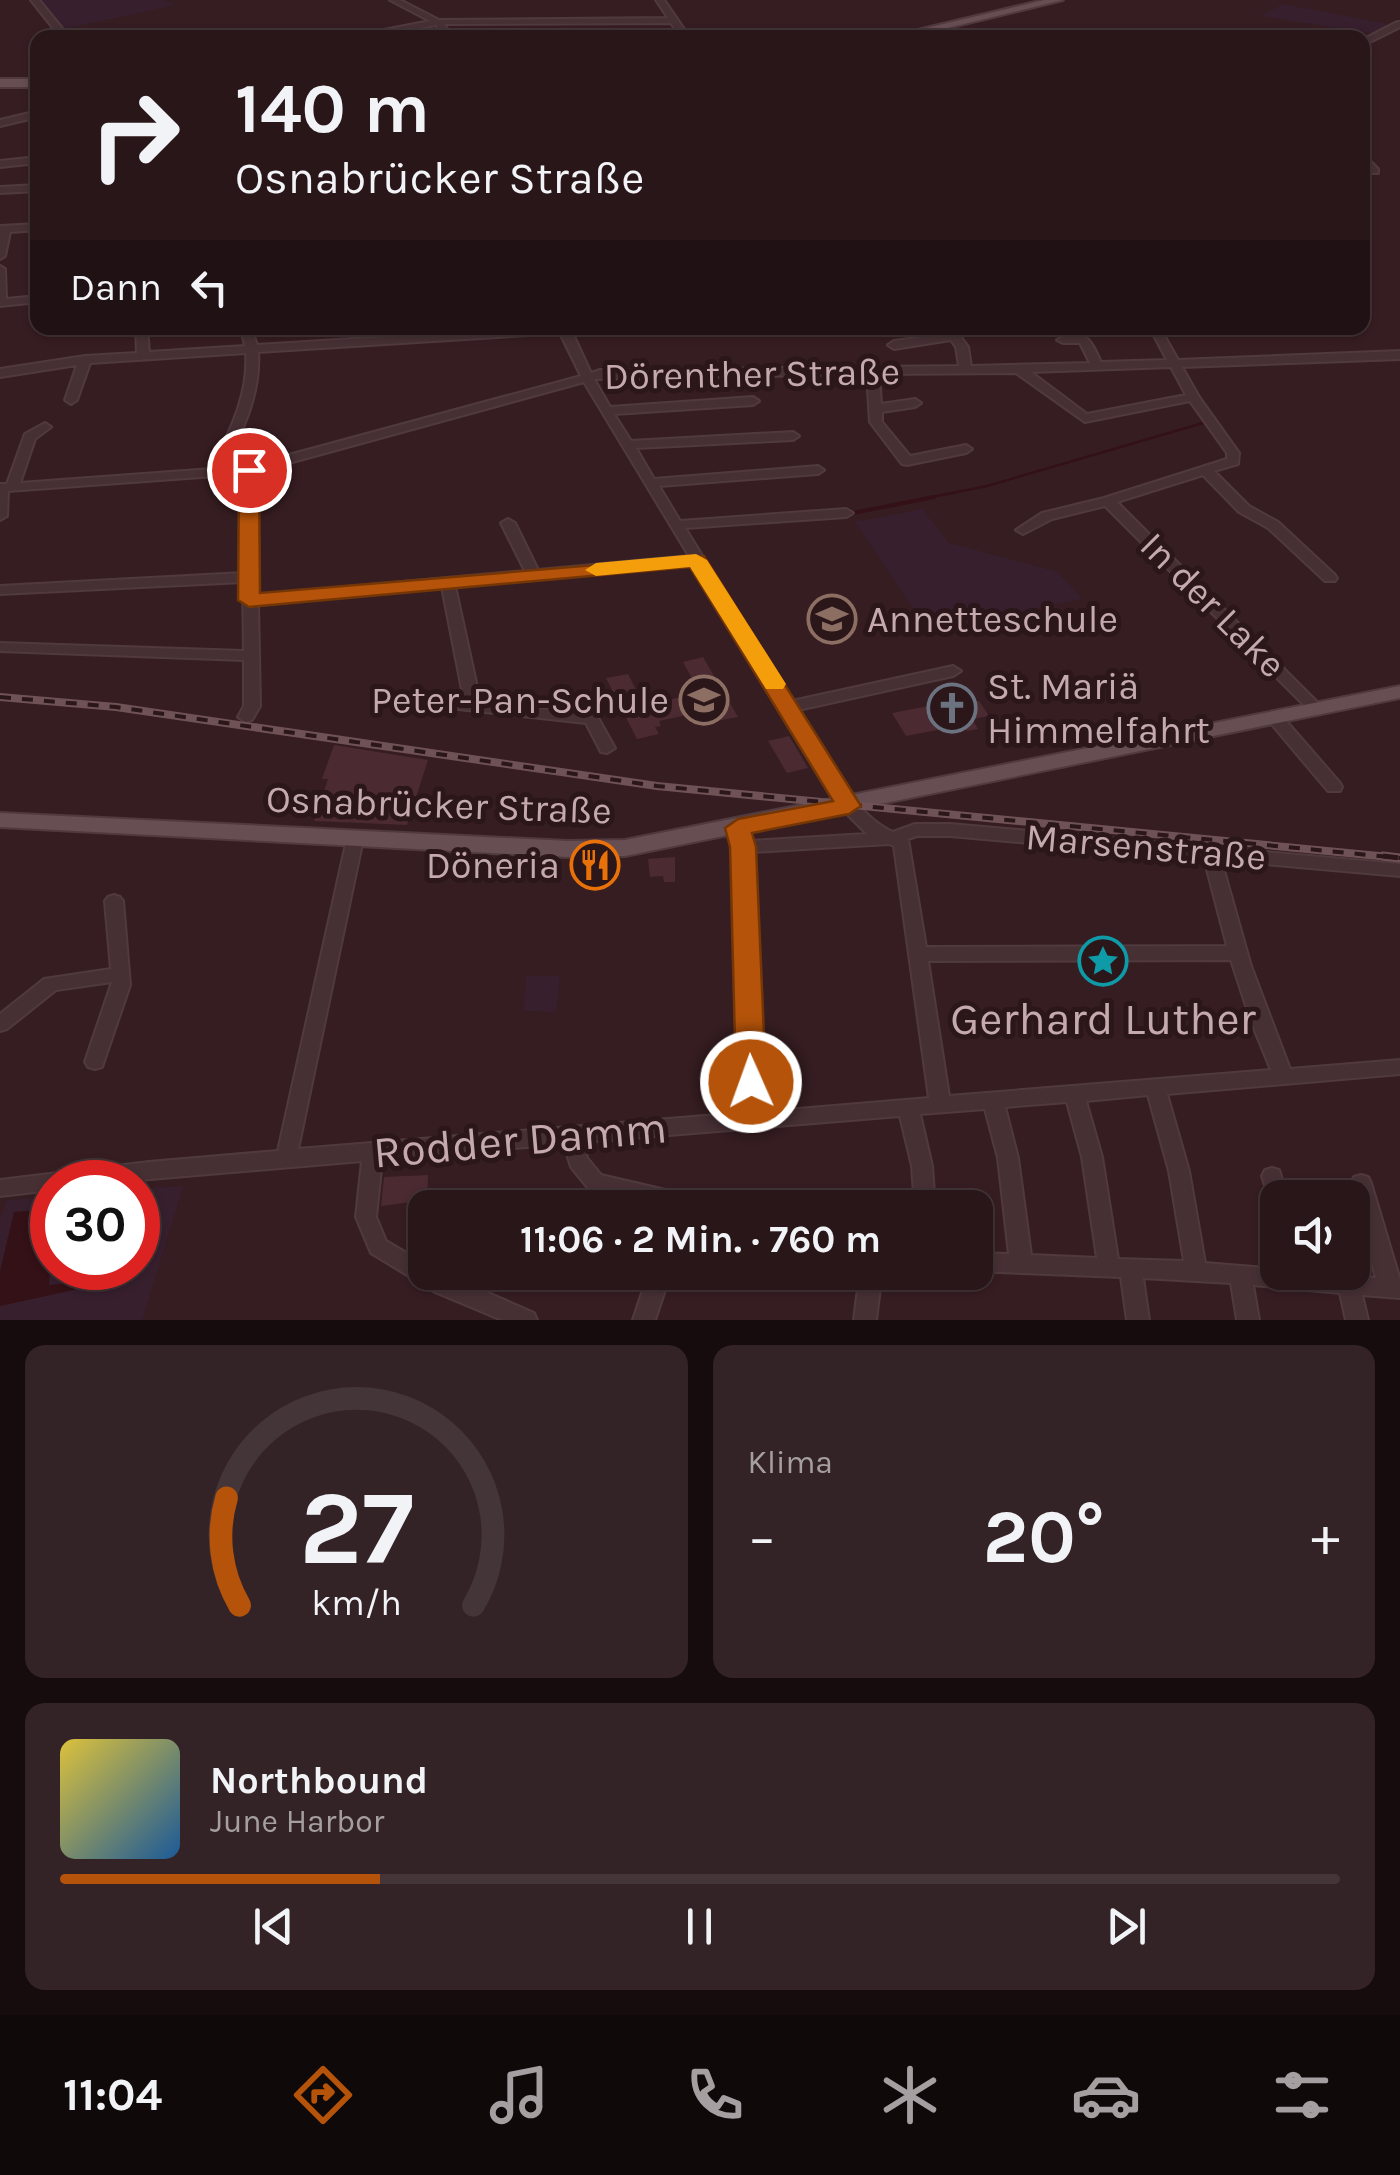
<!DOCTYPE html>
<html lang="de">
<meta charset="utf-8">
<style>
body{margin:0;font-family:Karla,sans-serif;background:#342326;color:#f1f3f6;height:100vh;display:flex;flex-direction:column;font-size:38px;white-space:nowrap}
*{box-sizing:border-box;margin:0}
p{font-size:32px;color:#a59fa2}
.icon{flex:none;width:55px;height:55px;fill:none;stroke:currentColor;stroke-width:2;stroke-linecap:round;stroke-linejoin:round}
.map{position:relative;height:1320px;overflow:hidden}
.sheet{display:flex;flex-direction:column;gap:25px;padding:25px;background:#160c0e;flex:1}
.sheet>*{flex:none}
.banner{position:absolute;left:30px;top:30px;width:1340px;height:305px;border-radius:20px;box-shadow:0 2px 8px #0004,0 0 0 2px #443538;background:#281619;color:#f1f3f6;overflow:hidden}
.fabs{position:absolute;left:1260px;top:1180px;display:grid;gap:20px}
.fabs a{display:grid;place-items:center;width:110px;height:110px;border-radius:20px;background:#281619;box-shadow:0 2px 8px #0004,0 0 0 2px #443538;font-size:50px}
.speed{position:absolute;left:30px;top:1160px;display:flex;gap:20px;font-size:50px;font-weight:700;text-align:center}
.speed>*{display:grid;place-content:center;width:130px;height:130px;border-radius:50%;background:#281619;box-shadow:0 2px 8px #0004,0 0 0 2px #443538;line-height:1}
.speed .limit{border:15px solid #d22;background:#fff;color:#111}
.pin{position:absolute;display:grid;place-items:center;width:85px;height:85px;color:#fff;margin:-42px;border:5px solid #fff;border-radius:50%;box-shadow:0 2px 10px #0007}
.me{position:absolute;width:110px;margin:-55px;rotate:358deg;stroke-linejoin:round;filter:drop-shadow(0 0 8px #0008)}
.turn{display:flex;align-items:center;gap:35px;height:210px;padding:0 40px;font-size:45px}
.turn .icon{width:130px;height:130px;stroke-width:2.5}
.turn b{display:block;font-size:70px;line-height:85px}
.then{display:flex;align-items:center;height:95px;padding:0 40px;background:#0003;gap:20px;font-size:38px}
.big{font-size:75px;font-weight:700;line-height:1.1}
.sheet .card{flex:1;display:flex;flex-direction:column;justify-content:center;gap:15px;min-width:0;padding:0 35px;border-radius:20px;background:#342326}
.sheet .dial{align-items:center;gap:0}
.dial svg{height:260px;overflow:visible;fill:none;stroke:#443538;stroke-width:7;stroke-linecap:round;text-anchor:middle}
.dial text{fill:#f1f3f6;stroke:none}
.song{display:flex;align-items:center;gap:30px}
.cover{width:120px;height:120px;border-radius:15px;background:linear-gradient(135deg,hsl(50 70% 55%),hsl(210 70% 35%))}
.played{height:10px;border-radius:5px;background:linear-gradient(90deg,#b45309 25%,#443538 25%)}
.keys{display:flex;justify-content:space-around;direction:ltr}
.heat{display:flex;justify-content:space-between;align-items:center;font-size:55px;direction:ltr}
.sheet .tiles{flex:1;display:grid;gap:25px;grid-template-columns:1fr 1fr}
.card:last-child{grid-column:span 2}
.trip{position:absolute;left:408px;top:1190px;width:585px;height:100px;border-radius:20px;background:#281619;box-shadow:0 2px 8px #0004,0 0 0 2px #443538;font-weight:700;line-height:100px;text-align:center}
.tab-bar{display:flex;height:160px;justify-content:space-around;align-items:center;background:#10090a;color:#a59fa2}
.tab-bar .icon{width:70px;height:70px}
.tab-bar .selected{color:#b45309}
.tab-bar b{font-size:45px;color:#f1f3f6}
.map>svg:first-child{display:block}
.green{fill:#371f2e}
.water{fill:#331116}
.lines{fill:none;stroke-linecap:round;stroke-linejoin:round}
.stream-far1{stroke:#331116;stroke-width:2.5}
.stream{stroke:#331116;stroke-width:4}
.building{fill:#4b2b31}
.minor-casing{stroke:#503a3d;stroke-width:4}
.major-casing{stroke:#503a3d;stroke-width:4}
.minor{fill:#473034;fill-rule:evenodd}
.major{fill:#674e52;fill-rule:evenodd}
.rail-far1-casing{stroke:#6e5256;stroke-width:8}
.rail-casing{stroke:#6e5256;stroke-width:9}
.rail-far1{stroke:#2b161a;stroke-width:4;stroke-dasharray:11;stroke-linecap:butt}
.rail{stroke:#2b161a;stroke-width:5;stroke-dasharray:15;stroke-linecap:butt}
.route{fill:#b45309;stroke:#753606;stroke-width:2.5}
.slow{fill:#f59e0b}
.labels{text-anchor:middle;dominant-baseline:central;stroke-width:10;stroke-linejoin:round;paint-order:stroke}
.street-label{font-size:38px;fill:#c4aaad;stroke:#2b161a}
.poi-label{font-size:38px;fill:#c4aaad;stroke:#2b161a;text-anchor:start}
.near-poi-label{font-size:45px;fill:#c4aaad;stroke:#2b161a}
.near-street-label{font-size:45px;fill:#c4aaad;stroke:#2b161a}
</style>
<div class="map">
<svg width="1400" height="1320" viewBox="0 0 1400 1320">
<rect width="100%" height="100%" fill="#361d21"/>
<g class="green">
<polygon points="35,0 164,0 175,5 59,30"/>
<polygon points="1283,4 1393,25 1376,34 1260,16"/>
<polygon points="922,509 949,543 1058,572 1082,599 929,631 855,522"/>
<polygon points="526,976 560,976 556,1012 524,1011"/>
<polygon points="183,1186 142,1320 0,1320 0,1220 7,1200 52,1197 52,1268 138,1268 138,1189"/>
</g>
<polygon class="water" points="52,1209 49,1285 89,1281 111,1268 118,1268 92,1286 0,1306 0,1271 14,1212"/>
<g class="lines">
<polyline class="stream-far1" points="922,499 987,486 1203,423"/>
<polyline class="stream" points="853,513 934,497"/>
</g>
<g class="building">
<polygon points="703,657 738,717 716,721 710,710 659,721 661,726 655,727 659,734 637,739 606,678 628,674 644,705 700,693 683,662"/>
<polygon points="961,687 971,702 979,701 989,716 972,719 978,729 967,731 963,725 906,736 892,713 950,702 942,690"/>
<polygon points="789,736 797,749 808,768 787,773 768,741"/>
<polygon points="334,745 428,760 407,825 314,821 328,779 322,779"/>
<polygon points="675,857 675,882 664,882 663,876 650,877 648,859"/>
<polygon points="428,1175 427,1200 381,1206 384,1177"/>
</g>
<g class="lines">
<g class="minor-casing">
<g id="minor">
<polygon points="31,0 39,0 70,38 61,38"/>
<polygon points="390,0 400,0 439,20 668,18 656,0 664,0 690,38 681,38 671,23 444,24 453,38 444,38 436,25 364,38 343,38 430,21"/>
<polygon points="1397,22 1400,22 1400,27 1362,46 1362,40"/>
<polygon points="38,111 38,117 0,126 0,120"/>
<polygon points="1362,153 1378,169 1378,173 1372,173 1362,163"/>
<polygon points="38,157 38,163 0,167 0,161"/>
<polygon points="38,185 38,191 0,193 0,187"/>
<polygon points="38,224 38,230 10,232 5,256 0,259 0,226"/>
<polygon points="0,266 5,269 6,299 38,296 38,302 0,306"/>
<path d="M 136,328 L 147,328 L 149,352 L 245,346 L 241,328 L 251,328 L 257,345 L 532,328 L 583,328 L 582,330 L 572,332 L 591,373 L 600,370 L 959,366 L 956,347 L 951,340 L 894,349 L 888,345 L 894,341 L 947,334 L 945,331 L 951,328 L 955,329 L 968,347 L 971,366 L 1090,363 L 1080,343 L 1063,343 L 1057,340 C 1085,326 1090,339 1101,362 L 1167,360 L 1150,328 L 1160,328 L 1178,360 L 1400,351 L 1400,359 L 1182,367 L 1199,397 L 1239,453 L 1238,464 L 1214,471 L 1249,506 L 1278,522 L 1335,575 L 1337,578 L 1335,581 L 1325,581 L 1268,528 L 1239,512 L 1203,475 L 1117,502 L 1325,710 L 1317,715 L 1312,713 L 1105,506 L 1052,519 L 1023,534 L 1016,530 L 1042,513 L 1104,498 L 1227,459 L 1227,453 L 1190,401 L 1085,422 L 1016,373 L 879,374 L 881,404 L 915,399 L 921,403 L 915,407 L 882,412 L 882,422 L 910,456 L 966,445 L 972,449 L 966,453 L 907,465 L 902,464 L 870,422 L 867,374 L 594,379 L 610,407 L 753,397 L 759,401 L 753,405 L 614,414 L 631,441 L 793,432 L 799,436 L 793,440 L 636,448 L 654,479 L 818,466 L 824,470 L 818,474 L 659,486 L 680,521 L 846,509 L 853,513 L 846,517 L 685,528 L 792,701 L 953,666 L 961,671 L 953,676 L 798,710 C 822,749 850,813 893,832 L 915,824 L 950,824 L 1400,864 L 1400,876 L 1221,860 L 1251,966 L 1290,1069 L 1400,1060 L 1400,1074 L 1167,1094 L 1189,1171 L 1205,1263 L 1278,1269 L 1278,1272 L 1319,1272 L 1376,1278 L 1351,1183 L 1354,1177 L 1361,1175 L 1368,1177 L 1371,1183 L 1400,1280 L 1400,1298 L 1362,1295 L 1368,1320 L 1346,1320 L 1340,1293 L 1253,1285 L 1259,1320 L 1237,1320 L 1231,1283 L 1143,1278 L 1149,1320 L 1127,1320 L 1121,1277 L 975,1271 L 975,1253 L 1009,1254 L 998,1158 L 985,1109 L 920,1114 L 932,1166 L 935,1208 L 915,1208 L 912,1166 L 900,1116 L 583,1142 L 587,1158 L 601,1175 L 704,1199 L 711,1202 L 714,1208 L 666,1208 L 588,1188 L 571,1167 L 564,1144 L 382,1159 L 376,1217 L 386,1241 L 425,1264 L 425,1272 L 440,1272 L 534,1313 L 537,1320 L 502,1320 L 435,1292 L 371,1253 L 356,1217 L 362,1161 L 115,1182 L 52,1182 L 52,1190 L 0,1196 L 0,1180 L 149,1162 L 278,1151 L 347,839 L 349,835 L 361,835 L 363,839 L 298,1149 L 742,1113 L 735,847 L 730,828 L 732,824 L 744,824 L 750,841 L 867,834 L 843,810 L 694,564 L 455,586 L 480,701 L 597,716 L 615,748 L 607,753 L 601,752 L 586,723 L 404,703 L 401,700 L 409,695 L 464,700 L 442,587 L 258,604 L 260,706 L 252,720 L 246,722 L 238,717 L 244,706 L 244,660 L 0,651 L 0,643 L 244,651 L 243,582 L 0,594 L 0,586 L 243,573 L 243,474 L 8,491 L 7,516 L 0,520 L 0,484 L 7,484 L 25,434 L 45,423 L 51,427 L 35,439 L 20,483 L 212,469 C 229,432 249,395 246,353 L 90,363 L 77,400 L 71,404 L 65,400 L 77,365 L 0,377 L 0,369 L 85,356 L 137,353 ZM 560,333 L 581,376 L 248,466 L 225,468 C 242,431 261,394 258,352 ZM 1171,367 L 1186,395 L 1087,414 L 1031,372 ZM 584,382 L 689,556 L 538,570 L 515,523 L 508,519 L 501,523 L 525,571 L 258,595 L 256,472 ZM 917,836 L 950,836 L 1204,858 L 1227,946 L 926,947 L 908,839 ZM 889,844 L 894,846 L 929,1098 L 762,1112 L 752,852 ZM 1231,960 L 1251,1021 L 1271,1070 L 949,1096 L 928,961 ZM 1148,1095 L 1169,1171 L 1184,1261 L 1118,1259 L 1102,1157 L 1086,1101 ZM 1067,1102 L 1082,1157 L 1097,1258 L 1031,1255 L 1018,1158 L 1005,1107 Z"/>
<polygon points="1275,713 1281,715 1340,783 1342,787 1340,791 1328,791 1269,721 1267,718"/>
<polygon points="114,895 120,897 123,901 130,985 102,1067 95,1069 88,1067 85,1062 112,982 56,990 7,1029 0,1031 0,1014 44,979 111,969 105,901 108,897"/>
<polygon points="1272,1168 1279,1170 1288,1198 1278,1198 1278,1207 1271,1205 1262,1176 1265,1170"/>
<polygon points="649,1272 671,1272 655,1320 633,1320"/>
<polygon points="860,1272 882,1272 876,1320 854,1320"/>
</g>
</g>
<g class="major-casing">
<g id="major">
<polygon points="1044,0 1063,0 906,38 884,38"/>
<rect x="0" y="79" width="38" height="8"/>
<polygon points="1400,686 1400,698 625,856 568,857 0,827 0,813 568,841 625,840"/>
</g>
</g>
<use href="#minor" class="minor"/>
<use href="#major" class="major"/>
<g class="rail-far1-casing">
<polyline id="rail-far1" points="0,697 116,707 657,786 1400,858"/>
</g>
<g class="rail-casing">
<polyline id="rail" points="1383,856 1400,858"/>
</g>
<use href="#rail-far1" class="rail-far1"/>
<use href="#rail" class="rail"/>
</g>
<polygon class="route" points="249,464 259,470 260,593 704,556 861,806 849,814 752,833 756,847 766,1082 761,1090 751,1094 741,1090 736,1082 730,847 725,828 738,819 833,801 690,567 249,607 238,600 239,470"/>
<polygon class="slow" points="696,554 707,560 786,684 783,689 766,689 690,567 596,576 585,570 596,563"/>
<defs>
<g id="school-ring" transform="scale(2.5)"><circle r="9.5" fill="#2b161a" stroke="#8d6e63" stroke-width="1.5"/><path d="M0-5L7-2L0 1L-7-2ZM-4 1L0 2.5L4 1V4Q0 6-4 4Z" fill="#8d6e63"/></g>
<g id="church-ring" transform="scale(2.5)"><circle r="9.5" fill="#2b161a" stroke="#6b7280" stroke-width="1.5"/><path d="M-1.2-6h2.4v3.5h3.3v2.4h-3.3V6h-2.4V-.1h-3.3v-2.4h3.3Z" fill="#6b7280"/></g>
<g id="restaurant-ring" transform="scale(2.5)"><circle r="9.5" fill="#2b161a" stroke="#e8710a" stroke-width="1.5"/><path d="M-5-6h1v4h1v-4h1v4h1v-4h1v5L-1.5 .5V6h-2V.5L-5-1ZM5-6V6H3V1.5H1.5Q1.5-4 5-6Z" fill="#e8710a"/></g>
<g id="sight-ring" transform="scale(2.5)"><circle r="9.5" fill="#2b161a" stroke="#0f9aa8" stroke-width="1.5"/><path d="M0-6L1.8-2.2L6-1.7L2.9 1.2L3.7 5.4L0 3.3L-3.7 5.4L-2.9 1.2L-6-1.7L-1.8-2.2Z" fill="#0f9aa8"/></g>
</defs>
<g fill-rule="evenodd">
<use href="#school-ring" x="832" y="619"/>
<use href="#school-ring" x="704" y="700"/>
<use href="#church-ring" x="952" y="708"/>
<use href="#restaurant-ring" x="595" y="865"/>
<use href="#sight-ring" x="1103" y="961"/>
</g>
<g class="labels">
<g class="street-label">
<text transform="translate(752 374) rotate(-1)">Dörenther Straße</text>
<text transform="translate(1213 605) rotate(45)">In der Lake</text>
<text transform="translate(439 805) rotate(2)">Osnabrücker Straße</text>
<text transform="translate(1146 847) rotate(5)">Marsenstraße</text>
</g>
<g class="poi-label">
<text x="867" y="619">Annetteschule</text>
<text x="987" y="686">St. Mariä<tspan x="987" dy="44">Himmelfahrt</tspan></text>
<text x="669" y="700" text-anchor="end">Peter-Pan-Schule</text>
<text x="560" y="865" text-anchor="end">Döneria</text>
</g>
<g class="near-poi-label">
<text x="1103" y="1019">Gerhard Luther</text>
</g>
<g class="near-street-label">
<text transform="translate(520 1140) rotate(-5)">Rodder Damm</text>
</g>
</g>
</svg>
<div class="fabs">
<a><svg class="icon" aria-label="sound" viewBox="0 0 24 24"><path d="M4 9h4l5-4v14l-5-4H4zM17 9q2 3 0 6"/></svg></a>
</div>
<div class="speed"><div class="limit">30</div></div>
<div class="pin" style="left:249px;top:470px;background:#d93025"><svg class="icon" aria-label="arrive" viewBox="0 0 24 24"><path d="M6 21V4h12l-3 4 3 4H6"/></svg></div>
<svg class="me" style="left:751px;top:1082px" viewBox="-20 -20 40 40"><circle r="17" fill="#b45309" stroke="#fff" stroke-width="3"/><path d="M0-11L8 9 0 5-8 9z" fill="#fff"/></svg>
<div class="trip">11:06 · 2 Min. · 760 m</div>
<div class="banner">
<div class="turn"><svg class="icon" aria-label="right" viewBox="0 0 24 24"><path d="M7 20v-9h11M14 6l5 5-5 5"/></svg><div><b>140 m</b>Osnabrücker Straße</div></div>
<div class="then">Dann<svg class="icon" aria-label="left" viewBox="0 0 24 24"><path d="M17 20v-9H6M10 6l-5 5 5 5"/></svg></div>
</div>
</div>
<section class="sheet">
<div class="tiles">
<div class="card dial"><svg viewBox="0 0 100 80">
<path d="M14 69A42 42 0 1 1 86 69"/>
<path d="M14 69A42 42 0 0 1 10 36" stroke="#b45309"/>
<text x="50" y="56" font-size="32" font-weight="700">27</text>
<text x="50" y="72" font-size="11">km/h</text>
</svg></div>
<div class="card"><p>Klima</p>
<div class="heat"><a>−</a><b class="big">20°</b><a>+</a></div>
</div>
<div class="card">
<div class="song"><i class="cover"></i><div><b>Northbound</b><p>June Harbor</p></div></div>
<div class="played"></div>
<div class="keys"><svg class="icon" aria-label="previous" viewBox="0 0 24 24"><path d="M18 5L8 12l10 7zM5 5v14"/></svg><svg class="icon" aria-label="pause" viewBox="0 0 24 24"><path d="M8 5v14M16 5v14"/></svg><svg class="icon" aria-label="next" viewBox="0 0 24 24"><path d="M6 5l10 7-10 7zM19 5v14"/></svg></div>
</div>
</div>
</section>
<nav class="tab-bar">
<b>11:04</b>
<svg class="icon selected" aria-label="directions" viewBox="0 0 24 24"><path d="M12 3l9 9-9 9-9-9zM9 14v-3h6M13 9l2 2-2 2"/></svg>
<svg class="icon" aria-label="music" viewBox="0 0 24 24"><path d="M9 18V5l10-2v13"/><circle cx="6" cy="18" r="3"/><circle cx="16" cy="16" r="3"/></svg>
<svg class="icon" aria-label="phone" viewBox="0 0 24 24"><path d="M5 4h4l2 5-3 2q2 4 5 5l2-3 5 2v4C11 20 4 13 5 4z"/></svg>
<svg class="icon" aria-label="climate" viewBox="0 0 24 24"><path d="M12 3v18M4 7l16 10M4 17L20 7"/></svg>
<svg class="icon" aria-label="car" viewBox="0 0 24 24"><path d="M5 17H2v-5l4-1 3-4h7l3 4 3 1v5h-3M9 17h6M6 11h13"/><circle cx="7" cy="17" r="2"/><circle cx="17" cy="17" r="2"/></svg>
<svg class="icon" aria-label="filters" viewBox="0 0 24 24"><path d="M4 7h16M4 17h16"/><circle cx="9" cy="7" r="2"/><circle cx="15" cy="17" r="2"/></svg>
</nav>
